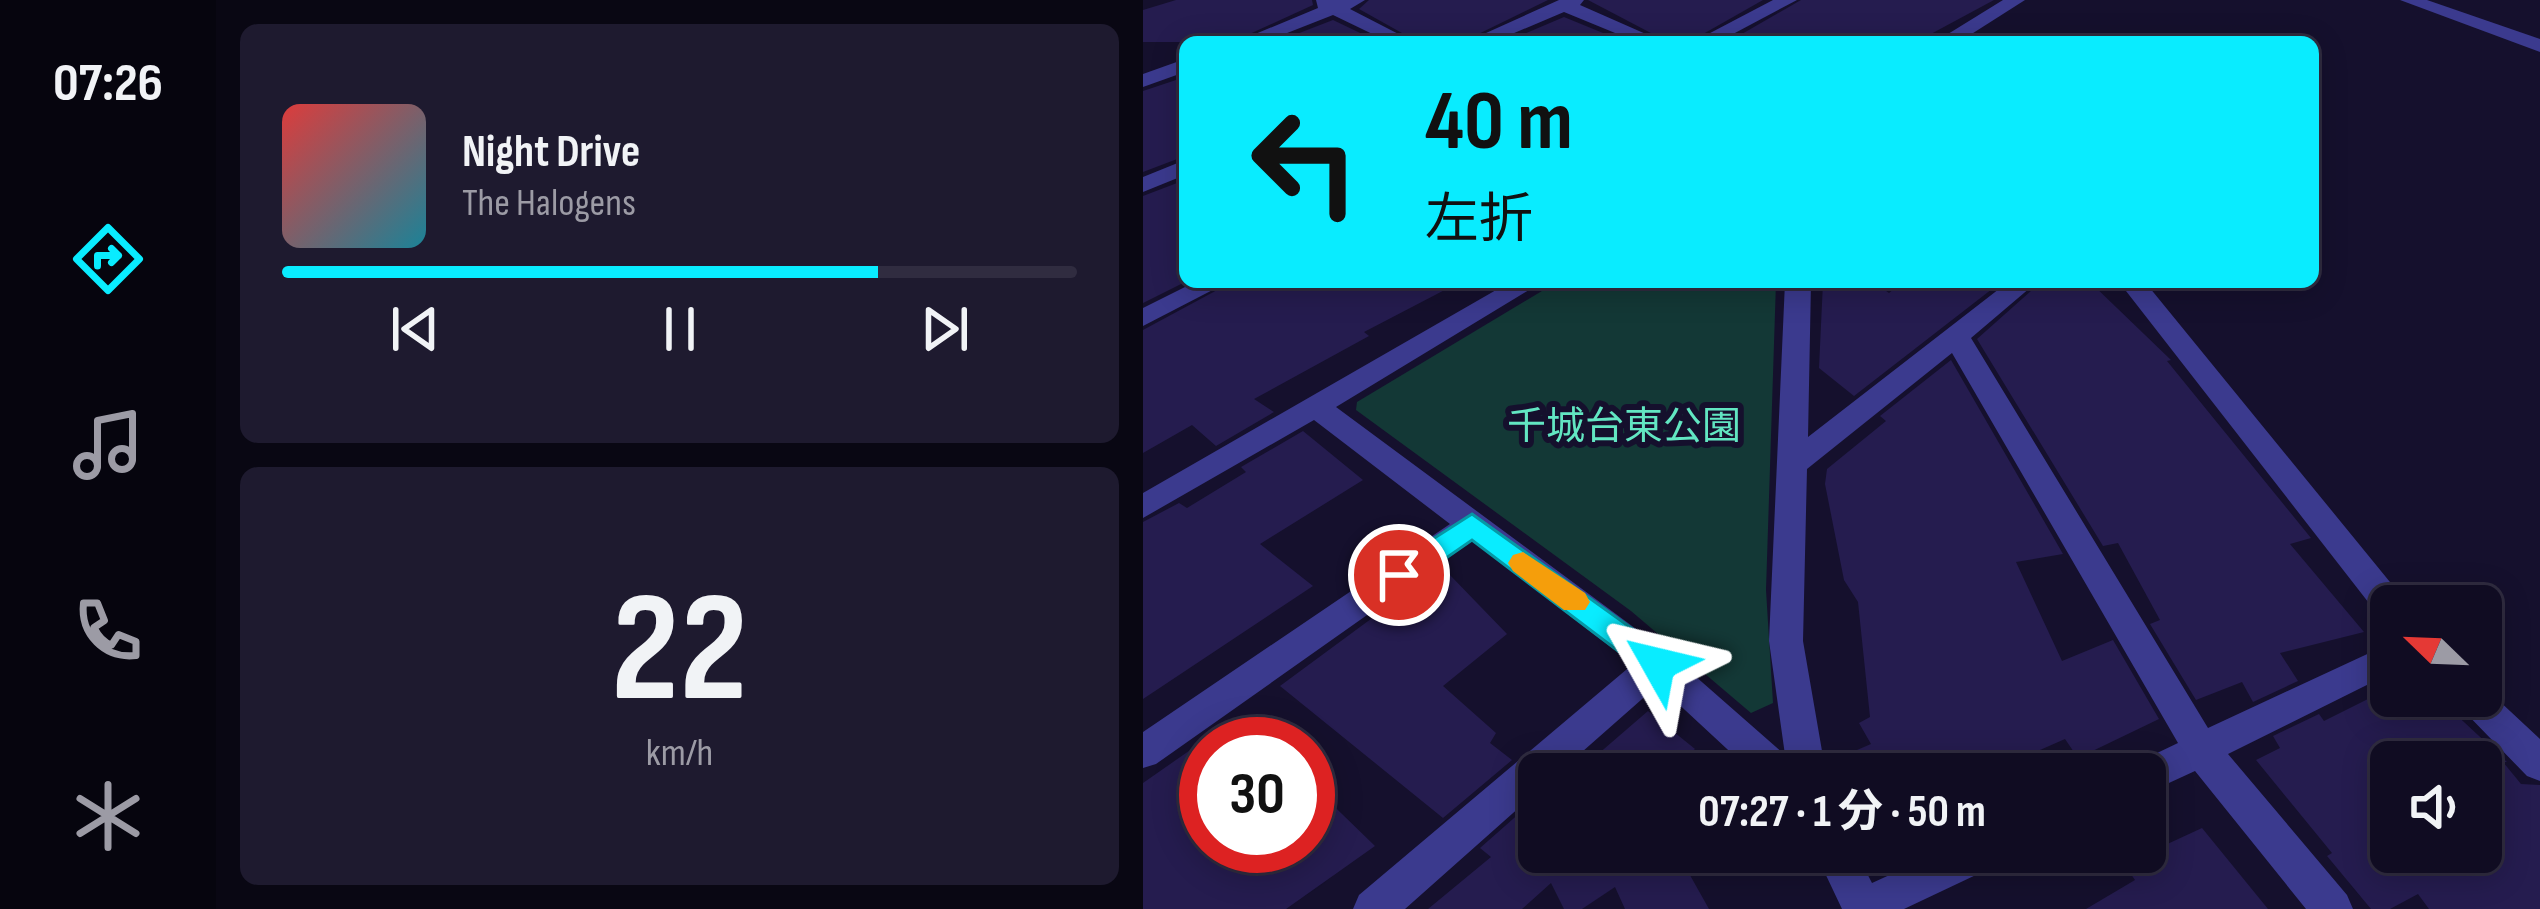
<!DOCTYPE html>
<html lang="ja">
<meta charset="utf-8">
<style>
body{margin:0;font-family:"Sofia Sans Condensed","Noto Sans JP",sans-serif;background:#1e1a2f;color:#f1f3f6;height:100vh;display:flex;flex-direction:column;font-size:45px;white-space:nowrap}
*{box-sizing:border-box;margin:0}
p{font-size:39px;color:#9c9ba5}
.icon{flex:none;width:66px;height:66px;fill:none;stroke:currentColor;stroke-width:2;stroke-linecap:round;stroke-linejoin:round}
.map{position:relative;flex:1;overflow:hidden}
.details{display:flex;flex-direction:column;gap:24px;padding:24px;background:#090713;width:927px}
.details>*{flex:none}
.guide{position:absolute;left:36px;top:36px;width:1140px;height:252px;border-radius:18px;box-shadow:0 6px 30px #0003,0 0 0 3px #302c40;background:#09ecff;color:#111;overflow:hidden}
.needle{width:78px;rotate:293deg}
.controls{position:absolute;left:1227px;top:585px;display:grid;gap:24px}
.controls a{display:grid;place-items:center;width:132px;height:132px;border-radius:18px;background:#100c22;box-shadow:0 6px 30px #0003,0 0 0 3px #302c40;font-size:60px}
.speed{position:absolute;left:36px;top:717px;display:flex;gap:24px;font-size:60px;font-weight:700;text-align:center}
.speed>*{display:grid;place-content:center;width:156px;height:156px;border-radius:50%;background:#100c22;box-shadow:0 6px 30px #0003,0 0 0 3px #302c40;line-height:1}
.speed .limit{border:18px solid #d22;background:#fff;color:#111}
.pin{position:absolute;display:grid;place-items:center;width:102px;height:102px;color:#fff;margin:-51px;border:6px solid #fff;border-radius:50%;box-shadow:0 3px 12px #0007}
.me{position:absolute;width:132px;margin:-66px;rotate:307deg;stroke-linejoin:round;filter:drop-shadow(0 0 9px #0008)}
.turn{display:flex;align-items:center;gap:42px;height:252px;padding:0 48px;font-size:54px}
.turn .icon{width:156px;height:156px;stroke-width:2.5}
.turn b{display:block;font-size:84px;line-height:102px}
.details .widget{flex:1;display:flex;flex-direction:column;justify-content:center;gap:18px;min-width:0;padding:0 42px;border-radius:18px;background:#1e1a2f}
.details .dial{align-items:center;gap:0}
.dial b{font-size:156px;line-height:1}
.song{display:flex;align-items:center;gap:36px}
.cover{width:144px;height:144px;border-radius:18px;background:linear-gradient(135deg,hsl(0 70% 55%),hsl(190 70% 35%))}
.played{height:12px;border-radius:6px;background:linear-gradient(90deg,#09ecff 75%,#302c40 75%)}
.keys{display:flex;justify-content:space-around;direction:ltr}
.trip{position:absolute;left:375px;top:753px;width:648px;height:120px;border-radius:18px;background:#100c22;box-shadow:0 6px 30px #0003,0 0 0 3px #302c40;font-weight:700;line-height:120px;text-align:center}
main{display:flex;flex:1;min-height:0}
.tab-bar{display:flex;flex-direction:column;width:216px;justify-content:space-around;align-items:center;background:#06050e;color:#9c9ba5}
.tab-bar .icon{width:84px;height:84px}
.tab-bar .selected{color:#09ecff}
.tab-bar b{font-size:54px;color:#f1f3f6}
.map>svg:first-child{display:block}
.green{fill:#133836}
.building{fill:#251c4f;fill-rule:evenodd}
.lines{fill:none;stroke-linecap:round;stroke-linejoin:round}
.minor{fill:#3b3a8e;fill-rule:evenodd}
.tertiary{fill:#3b3a8e;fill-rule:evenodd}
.route{fill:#09ecff;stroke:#0699a6;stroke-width:3}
.slow{fill:#f59e0b}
.labels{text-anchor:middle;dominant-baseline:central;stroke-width:12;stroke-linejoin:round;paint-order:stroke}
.park-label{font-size:39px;fill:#62e6c2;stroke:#15102d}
</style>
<main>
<nav class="tab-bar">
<b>07:26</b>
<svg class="icon selected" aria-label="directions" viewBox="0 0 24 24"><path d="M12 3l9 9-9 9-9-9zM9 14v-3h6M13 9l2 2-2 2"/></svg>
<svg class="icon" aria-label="music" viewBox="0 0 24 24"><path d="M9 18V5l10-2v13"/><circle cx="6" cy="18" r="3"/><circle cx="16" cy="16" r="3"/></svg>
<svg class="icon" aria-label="phone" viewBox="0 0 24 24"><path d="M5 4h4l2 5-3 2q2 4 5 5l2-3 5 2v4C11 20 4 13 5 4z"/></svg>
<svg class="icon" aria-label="climate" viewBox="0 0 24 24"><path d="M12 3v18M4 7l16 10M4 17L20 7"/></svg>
</nav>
<section class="details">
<div class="widget">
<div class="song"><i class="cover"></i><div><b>Night Drive</b><p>The Halogens</p></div></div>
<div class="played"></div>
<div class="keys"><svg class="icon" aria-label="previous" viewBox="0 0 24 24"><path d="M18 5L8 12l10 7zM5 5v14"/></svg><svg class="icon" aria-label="pause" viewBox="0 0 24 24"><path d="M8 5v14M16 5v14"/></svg><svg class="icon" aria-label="next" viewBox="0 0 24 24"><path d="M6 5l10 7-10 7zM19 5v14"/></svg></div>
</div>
<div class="widget dial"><b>22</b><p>km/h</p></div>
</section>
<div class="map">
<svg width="1397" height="909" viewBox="0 0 1397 909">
<rect width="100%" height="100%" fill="#15102d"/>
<polygon class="green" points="414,282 633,282 623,590 630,703 608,713 488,611 213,410 214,402"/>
<g class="building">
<polygon points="33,0 169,0 170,5 89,42 0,42 0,10"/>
<polygon points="226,0 405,0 319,42 275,42 216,9"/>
<polygon points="445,0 620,0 546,42 525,42"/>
<polygon points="658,0 851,0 773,42 585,42"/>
<polygon points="421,17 482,42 362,42"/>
<polygon points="190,20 236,42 133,42"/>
<polygon points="36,79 42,83 42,156 0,172 0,91"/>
<polygon points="42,180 42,282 0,303 0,196"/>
<polygon points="89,282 317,282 221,332 226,336 111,399 131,412 73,446 49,425 0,453 0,330"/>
<polygon points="680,282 730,282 746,293 760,282 858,282 711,396 676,368"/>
<polygon points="898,282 947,282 1028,360 1024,361 1168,538 1147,544 1221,632 1137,653 1155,681 1110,702 1099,682 1053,700 1007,624 1017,620 975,543 960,546 834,339"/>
<polygon points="808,360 920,554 873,562 919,661 970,640 1016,719 935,758 922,739 842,774 687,774 686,762 728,744 716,723 727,717 715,602 701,580 682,484 684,469 743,421 737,416"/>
<polygon points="160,431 220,480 117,544 170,586 0,699 0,522 36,503 44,508 103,472 98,467"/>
<polygon points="305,573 364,634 300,686 353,733 347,743 369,760 300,818 137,686 255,599 292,575 297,579"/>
<path d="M 1231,696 L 1293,696 L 1364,762 L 1360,762 L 1378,784 L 1397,785 L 1397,909 L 1286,909 L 1275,894 L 1247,909 L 1228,909 L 1184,856 L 1189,853 L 1113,760 L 1137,748 L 1130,736 L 1176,714 L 1181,721 ZM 1302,753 L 1312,762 L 1338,762 L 1338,852 L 1248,852 L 1248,762 L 1287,762 Z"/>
<polygon points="505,711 552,749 522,774 432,774"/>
<polygon points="63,739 63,846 87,846 99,857 113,846 165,846 165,781 232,846 143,909 0,909 0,783"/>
<polygon points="396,796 396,852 534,852 566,909 482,909 472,887 439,909 421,909 408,883 379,909 285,909 348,857 337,848"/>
<polygon points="1059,828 1125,909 943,909 992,880 981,864"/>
</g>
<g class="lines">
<g class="minor">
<polygon points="173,0 222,0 207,9 271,42 246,42 190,15 121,42 93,42 175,8"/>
<polygon points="416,0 441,0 437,5 521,42 494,42 421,12 350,42 323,42"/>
<polygon points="630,0 654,0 575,42 550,42"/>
<polygon points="860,0 882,0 816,42 792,42"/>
<polygon points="42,59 42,72 0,87 0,74"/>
<polygon points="42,160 42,175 0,192 0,177"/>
<polygon points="52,282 85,282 0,326 0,308"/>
<polygon points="367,282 399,282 193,407 527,654 642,755 626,641 642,282 668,282 665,437 865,282 894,282 828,338 1065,728 1248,643 1248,673 1085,754 1204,895 1210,909 1163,909 1052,771 1002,794 1002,774 984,774 989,765 1035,743 809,353 664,469 660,641 683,774 611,774 515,685 414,774 396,774 396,790 262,909 210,909 216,895 490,664 329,541 13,764 0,768 0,732 307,524 171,420 0,518 0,493"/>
<polygon points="976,282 1002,282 1260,598 1264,606 1248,606 1248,620 1236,616"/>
<polygon points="1338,684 1397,739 1397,781 1384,776 1317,707 1312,696 1338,696"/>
<polygon points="672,852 713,852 729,883 797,852 860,852 854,865 761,909 699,909"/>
</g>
<polygon class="tertiary" points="1257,0 1284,0 1397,39 1397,52"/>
</g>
<polygon class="route" points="329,514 526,655 531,664 526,673 515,677 504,673 329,540 267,583 246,583 241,575 246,567"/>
<polygon class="slow" points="380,552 442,593 447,602 442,610 421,610 370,571 365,563 370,555"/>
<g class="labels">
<g class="park-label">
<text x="481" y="427">千城台東公園</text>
</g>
</g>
</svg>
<div class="controls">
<a><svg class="needle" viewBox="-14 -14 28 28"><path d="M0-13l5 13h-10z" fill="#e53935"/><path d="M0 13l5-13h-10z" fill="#9c9ba5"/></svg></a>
<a><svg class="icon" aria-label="sound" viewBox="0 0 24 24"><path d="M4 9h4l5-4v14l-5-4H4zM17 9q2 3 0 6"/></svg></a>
</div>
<div class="speed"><div class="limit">30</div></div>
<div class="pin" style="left:256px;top:575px;background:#d93025"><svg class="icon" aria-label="arrive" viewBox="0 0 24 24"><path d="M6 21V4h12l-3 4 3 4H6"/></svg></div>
<svg class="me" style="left:515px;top:664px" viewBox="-20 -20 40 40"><path d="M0-17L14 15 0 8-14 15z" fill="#09ecff" stroke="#fff" stroke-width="4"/></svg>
<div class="trip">07:27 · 1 分 · 50 m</div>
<div class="guide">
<div class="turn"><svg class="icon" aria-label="left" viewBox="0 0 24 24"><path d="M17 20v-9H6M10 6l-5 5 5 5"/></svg><div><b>40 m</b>左折</div></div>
</div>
</div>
</main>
